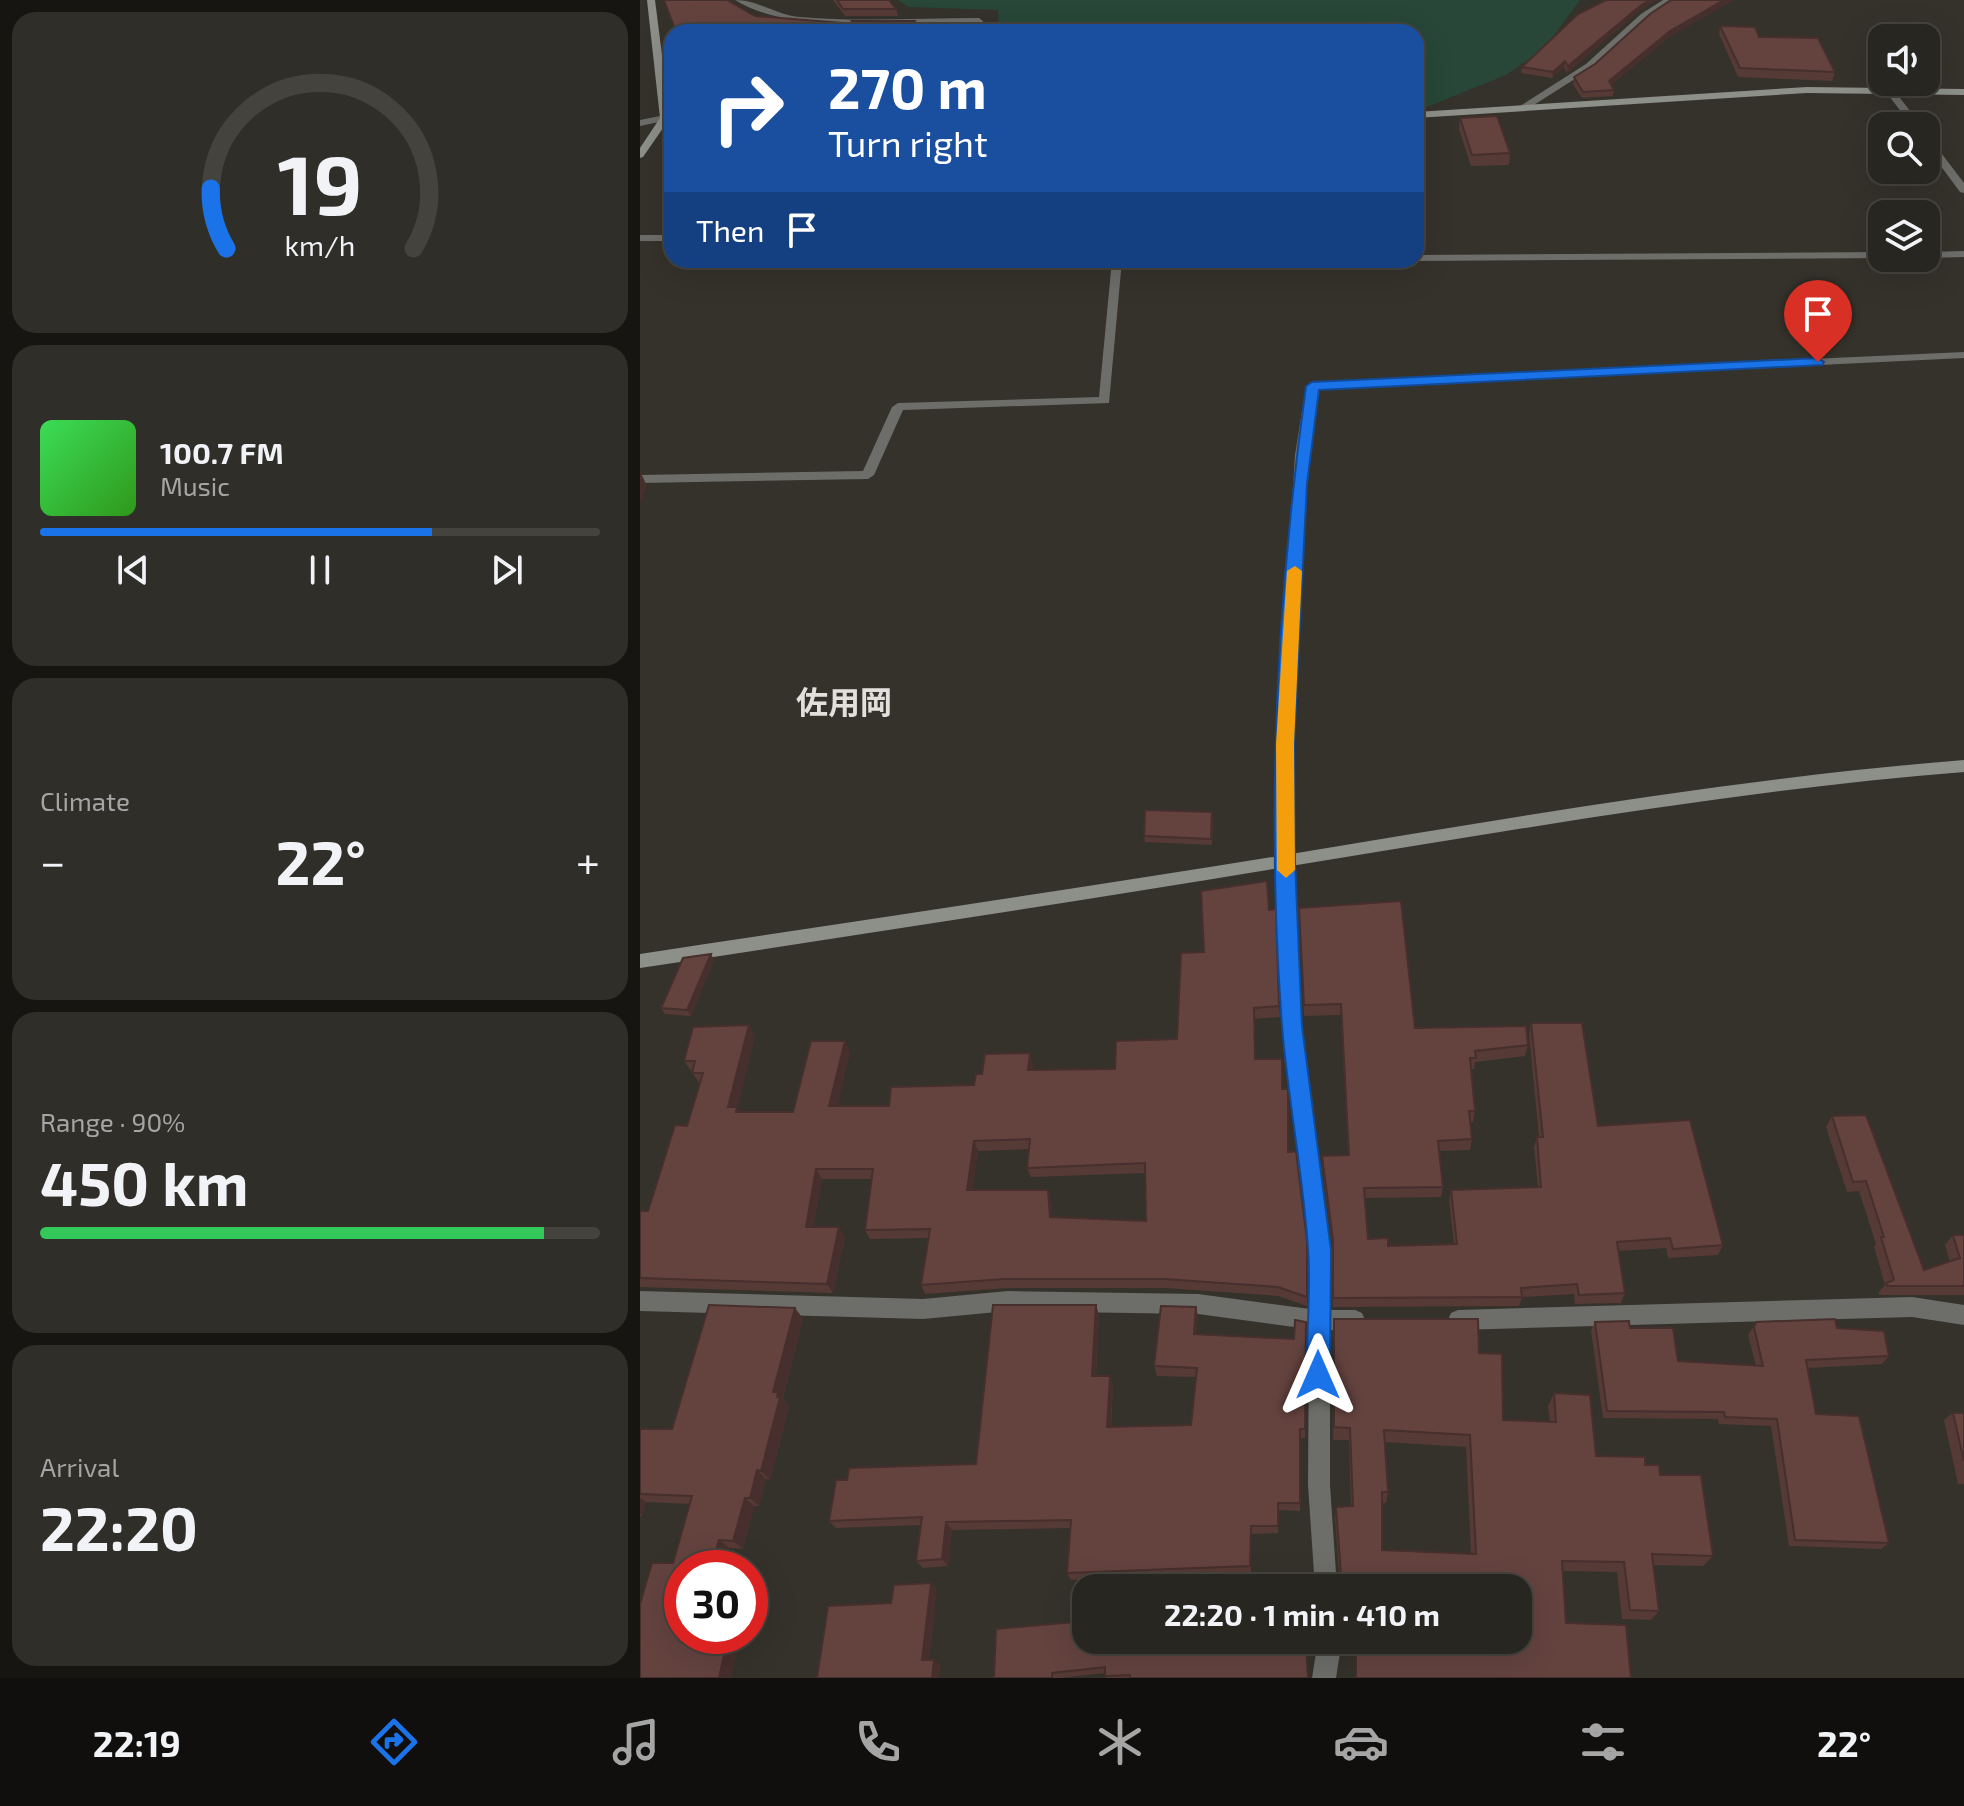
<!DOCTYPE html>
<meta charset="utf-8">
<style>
body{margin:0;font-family:"Exo 2","Noto Sans JP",sans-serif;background:#302e29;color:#f1f3f6;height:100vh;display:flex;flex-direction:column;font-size:30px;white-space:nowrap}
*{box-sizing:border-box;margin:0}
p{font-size:26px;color:#a5a5a5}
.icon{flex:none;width:44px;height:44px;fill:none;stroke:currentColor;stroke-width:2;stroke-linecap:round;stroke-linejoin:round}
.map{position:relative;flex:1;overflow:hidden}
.drawer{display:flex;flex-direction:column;gap:12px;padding:12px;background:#161512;width:640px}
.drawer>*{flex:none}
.guide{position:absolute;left:24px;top:24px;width:760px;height:244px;border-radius:24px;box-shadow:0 8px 32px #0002,0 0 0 2px #44433e;background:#1a4fa0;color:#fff;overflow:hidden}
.fabs{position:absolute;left:1228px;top:24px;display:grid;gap:16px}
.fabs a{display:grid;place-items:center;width:72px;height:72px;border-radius:16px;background:#282620;box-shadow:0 8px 32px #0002,0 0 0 2px #44433e;font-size:40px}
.speed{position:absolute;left:24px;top:1550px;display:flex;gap:16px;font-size:40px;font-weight:700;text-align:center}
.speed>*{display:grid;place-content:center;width:104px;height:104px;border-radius:50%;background:#282620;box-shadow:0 8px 32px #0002,0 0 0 2px #44433e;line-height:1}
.speed .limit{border:12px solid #d22;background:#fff;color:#111}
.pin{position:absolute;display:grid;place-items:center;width:68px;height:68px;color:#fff;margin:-82px -34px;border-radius:50% 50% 50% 0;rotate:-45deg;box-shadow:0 0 8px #0007}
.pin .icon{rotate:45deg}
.me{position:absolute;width:88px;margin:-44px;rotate:0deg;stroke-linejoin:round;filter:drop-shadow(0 0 6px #0008)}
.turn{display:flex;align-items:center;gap:28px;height:168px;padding:0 32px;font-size:36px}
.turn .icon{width:104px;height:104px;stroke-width:2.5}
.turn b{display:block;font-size:56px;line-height:68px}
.then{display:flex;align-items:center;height:76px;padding:0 32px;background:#0003;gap:16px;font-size:30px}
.big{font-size:60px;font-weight:700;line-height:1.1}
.drawer .card{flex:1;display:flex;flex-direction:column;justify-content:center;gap:12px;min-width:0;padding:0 28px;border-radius:24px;background:#302e29}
.drawer .dial{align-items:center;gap:0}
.dial svg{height:208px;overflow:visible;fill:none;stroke:#44433e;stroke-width:7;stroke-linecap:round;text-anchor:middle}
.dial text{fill:#f1f3f6;stroke:none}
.song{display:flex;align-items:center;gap:24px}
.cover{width:96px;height:96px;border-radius:12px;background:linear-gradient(135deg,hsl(130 70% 55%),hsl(110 70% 35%))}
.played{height:8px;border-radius:4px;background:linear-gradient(90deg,#1a73e8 70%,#44433e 70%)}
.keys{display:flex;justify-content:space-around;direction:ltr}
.heat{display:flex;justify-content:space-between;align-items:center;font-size:44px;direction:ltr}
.charge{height:12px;border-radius:6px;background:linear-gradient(90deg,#34c759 90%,#44433e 0)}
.trip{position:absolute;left:432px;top:1574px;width:460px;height:80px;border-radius:24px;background:#282620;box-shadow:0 8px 32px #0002,0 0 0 2px #44433e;font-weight:700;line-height:80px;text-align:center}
.tabs{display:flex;height:128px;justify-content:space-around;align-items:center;background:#100f0d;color:#a5a5a5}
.tabs .icon{width:56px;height:56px}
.tabs .active{color:#1a73e8}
.tabs b{font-size:36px;color:#f1f3f6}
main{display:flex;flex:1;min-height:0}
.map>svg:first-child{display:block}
.green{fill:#284738}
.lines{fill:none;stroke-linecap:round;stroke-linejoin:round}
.street{fill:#6d6e6a;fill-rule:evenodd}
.secondary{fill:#8d8f89;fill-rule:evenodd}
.wall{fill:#563a36;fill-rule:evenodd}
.shaded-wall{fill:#462f2c}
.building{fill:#64433f;stroke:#462f2c;stroke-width:2;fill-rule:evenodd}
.route{fill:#1a73e8;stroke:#114b97;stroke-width:2}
.slow{fill:#f59e0b}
.labels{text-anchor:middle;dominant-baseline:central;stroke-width:8;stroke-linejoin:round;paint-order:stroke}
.quarter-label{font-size:32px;font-weight:bold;fill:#e2e0dc;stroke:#35322b}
</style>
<main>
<section class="drawer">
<div class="card dial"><svg viewBox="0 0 100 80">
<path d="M14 69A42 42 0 1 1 86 69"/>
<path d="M14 69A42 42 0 0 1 8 46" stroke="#1a73e8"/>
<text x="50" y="56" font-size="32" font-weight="700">19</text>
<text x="50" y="72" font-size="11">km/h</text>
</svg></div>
<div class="card">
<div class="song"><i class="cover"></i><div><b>100.7 FM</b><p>Music</p></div></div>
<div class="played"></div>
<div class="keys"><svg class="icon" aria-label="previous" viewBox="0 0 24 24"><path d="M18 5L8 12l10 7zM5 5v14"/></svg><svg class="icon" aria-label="pause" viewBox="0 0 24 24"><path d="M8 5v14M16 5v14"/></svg><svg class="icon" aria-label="next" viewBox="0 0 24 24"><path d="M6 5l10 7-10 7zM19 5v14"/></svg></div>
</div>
<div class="card"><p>Climate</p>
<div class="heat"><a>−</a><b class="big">22°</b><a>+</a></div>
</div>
<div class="card"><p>Range · 90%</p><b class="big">450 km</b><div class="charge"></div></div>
<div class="card"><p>Arrival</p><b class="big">22:20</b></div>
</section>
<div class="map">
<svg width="1324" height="1678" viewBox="0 0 1324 1678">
<rect width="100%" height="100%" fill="#35322b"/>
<polygon class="green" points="258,0 940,0 904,49 866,75 787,107 776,107 776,32 350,32 359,26 358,10 269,7"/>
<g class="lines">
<g class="street">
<path d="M 95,0 C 118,0 137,15 160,17 C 219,22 280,18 339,18 L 343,21 L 337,32 L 329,32 L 333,24 C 267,24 151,35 95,0 Z"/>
<polygon points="1023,0 1033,0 1007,18 952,68 886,110 880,110 880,106 946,64 1001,14"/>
<polygon points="1246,88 1252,88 1282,126 1272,126 1246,92"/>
<polygon points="25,115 28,116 28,120 0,126 0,120"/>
<polygon points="1286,136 1289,137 1324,183 1324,193 1320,192 1286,146"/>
<rect x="0" y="235" width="32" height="6"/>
<polygon points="1324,251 1324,257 1286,258 1285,258 1286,252"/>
<polygon points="1242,252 1242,258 776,261 772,260 776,260 776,255"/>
<polygon points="472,260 482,260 469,403 263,410 234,475 228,479 0,483 0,475 223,471 252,407 258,403 459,397"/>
<polygon points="1324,352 1324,358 677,389 667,455 653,744 653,861 661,1026 690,1250 690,1310 715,1310 722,1313 725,1320 722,1327 715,1330 690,1330 690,1485 697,1588 675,1588 668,1485 669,1329 558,1314 368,1311 283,1319 0,1311 0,1291 283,1299 368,1291 558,1294 670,1309 670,1250 643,1026 637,861 637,744 655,455 666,386 672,382"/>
<polygon points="1272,1297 1324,1305 1324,1325 1272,1317 818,1330 811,1327 808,1320 811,1313 818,1310"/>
<polygon points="678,1640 702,1640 696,1678 672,1678"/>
</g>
<g class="secondary">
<polygon points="7,0 15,0 30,118 3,157 0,158 0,148 20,118"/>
<polygon points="1167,87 1324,89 1324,95 1167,93 776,118 776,112"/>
<path d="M 1324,760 L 1324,772 C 1098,790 875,830 651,866 C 435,902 217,935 0,968 L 0,954 C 217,921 435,889 651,854 C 875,817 1098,778 1324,760 Z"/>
</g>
</g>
<g class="wall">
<polygon points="193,0 249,0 256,9 258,16 205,16"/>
<polygon points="1031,0 1093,0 1029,37 971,85 974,90 973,96 942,98 933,84 934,77 955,64"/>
<polygon points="999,11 927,73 924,67 912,78 881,73 882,67"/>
<polygon points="1080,26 1119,37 1195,72 1192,81 1098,77 1079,34"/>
<polygon points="820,118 870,153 869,165 831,166 819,129"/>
<polygon points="573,818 572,845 505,842 504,836"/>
<polygon points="659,920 775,1028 888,1045 885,1056 835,1062 834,1069 831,1069 835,1111 833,1122 830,1122 832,1139 830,1150 799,1151 803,1187 801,1197 724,1198 728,1239 748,1246 814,1244 809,1200 811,1190 898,1187 894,1147 897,1137 899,1137 889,1034 891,1023 958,1126 1083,1245 1078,1255 1028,1258 1026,1248 978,1251 985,1293 981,1303 935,1304 934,1294 882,1297 879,1306 693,1307 693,1250 682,1166 682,1156 708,1155 701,1015 664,1016"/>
<path d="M 541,953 L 639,1006 L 640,1017 L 614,1019 L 615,1059 L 642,1089 L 648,1152 L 667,1241 L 667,1306 L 638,1296 L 526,1288 L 368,1288 L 285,1294 L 281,1285 L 289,1238 L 230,1239 L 225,1230 L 232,1179 L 182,1179 L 173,1227 L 205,1236 L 193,1293 L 0,1287 L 0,1211 L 8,1211 L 47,1126 L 60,1084 L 44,1061 L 109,1025 L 115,1036 L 97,1108 L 100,1112 L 153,1112 L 210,1052 L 197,1106 L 249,1106 L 334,1085 L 342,1074 L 393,1064 L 392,1070 L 475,1069 L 537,1039 ZM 389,1149 L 387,1168 L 391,1177 L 505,1173 L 506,1221 L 412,1218 L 411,1200 L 408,1190 L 332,1190 L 338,1151 Z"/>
<polygon points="74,960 51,1016 25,1014 21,1008"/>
<polygon points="1192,1116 1284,1270 1310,1262 1305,1245 1313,1235 1324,1235 1324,1295 1239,1295 1239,1292 1245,1285 1234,1247 1236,1244 1219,1191 1207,1192 1186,1127"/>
<polygon points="556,1307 558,1317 556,1335 654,1339 666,1322 665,1438 660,1438 660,1511 638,1510 638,1533 611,1534 611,1573 431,1580 427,1573 430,1528 312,1530 308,1566 283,1568 276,1561 281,1525 196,1528 189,1521 207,1480 336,1464 459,1315 456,1376 473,1385 471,1427 551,1425 556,1377 517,1376 514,1366"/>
<polygon points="155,1308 163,1319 143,1397 149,1407 130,1480 126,1479 119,1506 114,1506 103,1549 89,1548 42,1568 100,1636 91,1678 0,1678 50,1504 6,1502 2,1516 0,1516 0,1429 32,1429"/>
<path d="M 694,1319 L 839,1353 L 863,1420 L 910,1422 L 908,1406 L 914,1393 L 956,1456 L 1005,1465 L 1020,1475 L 1073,1556 L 1063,1566 L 1013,1565 L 1019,1611 L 1011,1620 L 982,1619 L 977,1572 L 923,1571 L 926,1623 L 991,1678 L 715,1678 L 715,1640 L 878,1640 L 878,1588 L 700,1588 L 695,1518 L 696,1507 L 711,1506 L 709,1440 L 693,1440 ZM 745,1442 L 826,1447 L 831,1554 L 742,1550 L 742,1503 L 746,1503 L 748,1492 Z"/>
<polygon points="955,1322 990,1328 1038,1361 1116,1366 1108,1335 1116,1322 1197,1328 1249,1356 1242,1364 1168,1368 1176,1414 1249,1543 1241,1549 1149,1546 1131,1426 1079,1424 1078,1419 963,1418 951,1330"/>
<polygon points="1313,1413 1324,1413 1324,1484 1318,1484 1304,1420"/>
<polygon points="356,1629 668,1678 466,1678 465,1673 420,1678 354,1678"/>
</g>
<g class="shaded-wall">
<polygon points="1009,0 1017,0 999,11 927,73 928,66 1000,6"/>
<polygon points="1084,0 1093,0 1029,37 968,88 969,81 1030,31"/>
<polygon points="275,21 277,28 275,32 271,32"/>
<polygon points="925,61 924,67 912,78 913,72"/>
<polygon points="0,471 7,486 0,504"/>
<polygon points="71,954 74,960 51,1016 47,1010"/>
<polygon points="109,1025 115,1036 97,1108 104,1118 88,1107"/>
<polygon points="205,1041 210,1052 195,1116 189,1106"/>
<polygon points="390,1053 393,1064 391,1081 388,1070"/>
<polygon points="334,1141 338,1151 331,1200 327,1190"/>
<polygon points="176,1169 182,1179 172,1236 166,1227"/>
<polygon points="408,1190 411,1200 413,1227 410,1217"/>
<polygon points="199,1227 205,1236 193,1293 187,1284"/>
<polygon points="456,1305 459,1315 455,1386 452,1376"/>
<polygon points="556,1307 558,1317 555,1344 554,1334"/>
<polygon points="155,1308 163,1319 143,1397 149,1407 130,1480 121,1471 133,1392"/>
<polygon points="470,1376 473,1385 470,1435 467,1427"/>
<polygon points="117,1470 126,1479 119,1506 110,1498"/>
<polygon points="0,1498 6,1502 2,1516 0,1514"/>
<polygon points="105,1498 114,1506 103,1549 93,1541"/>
<polygon points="306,1522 312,1530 308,1566 302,1559"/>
<polygon points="79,1540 89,1548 84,1568 71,1568"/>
<polygon points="291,1583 297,1590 289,1666 282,1660"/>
<polygon points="88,1636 100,1636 91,1678 79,1678"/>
<polygon points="294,1660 301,1665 299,1678 292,1678"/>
</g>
<g class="building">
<polygon points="24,0 87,0 115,16 215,24 212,21 275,21 271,32 36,32"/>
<polygon points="197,0 249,0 256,9 203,9"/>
<polygon points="966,0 1009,0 1000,6 928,66 925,61 913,72 882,67 938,14"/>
<polygon points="1031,0 1084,0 1030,31 969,81 974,90 943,92 934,77 955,64 1010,14"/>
<polygon points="1080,26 1115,27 1119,37 1178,38 1195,72 1100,68"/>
<polygon points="857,116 870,153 832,155 820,118"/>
<polygon points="505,810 572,812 571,839 504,836"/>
<path d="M 627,881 L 629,910 L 636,909 L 639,1006 L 614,1008 L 615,1059 L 642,1059 L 642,1089 L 648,1089 L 648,1152 L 656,1151 L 667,1241 L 667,1297 L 638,1287 L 524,1279 L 364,1279 L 281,1285 L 290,1229 L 225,1230 L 233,1169 L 176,1169 L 166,1227 L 199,1227 L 187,1284 L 0,1278 L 0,1211 L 8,1211 L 35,1125 L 47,1126 L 63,1073 L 52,1073 L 55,1061 L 44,1061 L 53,1027 L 109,1025 L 88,1107 L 97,1107 L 96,1112 L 153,1112 L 171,1041 L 205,1041 L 189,1106 L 249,1106 L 251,1087 L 334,1085 L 336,1074 L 342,1074 L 345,1054 L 390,1053 L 388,1070 L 475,1069 L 476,1041 L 537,1039 L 541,953 L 564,952 L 561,891 ZM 390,1139 L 387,1168 L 505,1163 L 506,1221 L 410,1217 L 408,1190 L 327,1190 L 334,1141 Z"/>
<polygon points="761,901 775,1028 886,1026 888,1045 835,1051 836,1058 830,1058 835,1111 829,1111 832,1139 798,1141 803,1187 724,1188 728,1239 748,1238 748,1246 817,1244 811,1190 901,1187 897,1137 903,1137 891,1023 942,1023 958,1126 1050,1120 1083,1245 1033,1249 1030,1238 977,1242 985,1293 939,1295 937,1284 881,1288 882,1297 693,1298 693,1240 682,1156 709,1155 701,1004 664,1005 659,908"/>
<polygon points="71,954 47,1010 21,1008 43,958"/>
<polygon points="1226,1115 1284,1270 1320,1258 1313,1235 1324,1235 1324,1286 1247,1286 1246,1283 1254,1280 1241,1237 1244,1237 1226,1181 1213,1182 1192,1116"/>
<polygon points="69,1305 155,1308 133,1392 138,1392 137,1397 140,1397 121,1471 117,1470 110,1498 105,1498 93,1541 79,1540 71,1568 42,1568 42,1636 88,1636 79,1678 0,1678 0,1604 12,1563 33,1563 52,1496 0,1494 0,1429 32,1429"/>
<polygon points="353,1305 456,1305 452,1376 470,1376 467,1427 551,1425 557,1368 514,1366 521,1306 556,1307 554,1334 654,1339 655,1320 666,1322 665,1429 660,1429 660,1503 638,1503 638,1526 611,1526 610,1566 427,1573 431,1520 306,1522 302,1559 276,1561 282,1517 189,1521 196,1480 207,1480 209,1468 336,1464"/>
<path d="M 694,1319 L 838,1319 L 839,1353 L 862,1354 L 863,1420 L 916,1422 L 914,1393 L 950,1395 L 956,1456 L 1005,1457 L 1005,1465 L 1019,1465 L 1020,1475 L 1061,1475 L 1073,1556 L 1012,1554 L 1019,1611 L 990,1610 L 984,1562 L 922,1561 L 926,1623 L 986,1625 L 991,1678 L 716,1678 L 716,1640 L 878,1640 L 878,1588 L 702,1588 L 696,1507 L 713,1506 L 710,1428 L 694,1427 ZM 744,1430 L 830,1435 L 836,1554 L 742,1550 L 742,1492 L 748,1492 Z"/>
<polygon points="1195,1319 1197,1328 1244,1331 1249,1356 1166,1360 1176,1414 1219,1416 1249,1543 1155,1540 1137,1419 1085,1417 1084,1412 967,1411 955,1322 989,1321 990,1328 1033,1328 1038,1361 1123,1366 1114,1327 1116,1322"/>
<polygon points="1313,1413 1324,1413 1324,1461"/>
<polygon points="291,1583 282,1660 294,1660 292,1678 177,1678 188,1606 251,1603 254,1585"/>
<polygon points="446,1621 446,1640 666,1640 668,1678 490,1678 490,1675 465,1676 465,1667 412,1673 412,1678 354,1678 356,1629"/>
</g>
<path class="route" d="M 1178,358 L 1184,362 L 1182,365 L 679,390 L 667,484 L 654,744 L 655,861 L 662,1026 L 691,1250 L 690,1375 L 687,1383 L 678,1387 L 670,1383 L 666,1375 C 667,1333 671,1290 668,1248 C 663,1174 648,1100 642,1026 C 626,814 637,596 666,386 L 672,382 Z"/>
<polygon class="slow" points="655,566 662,571 654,744 655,870 646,878 637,870 636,744 647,571"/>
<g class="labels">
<g class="quarter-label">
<text x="204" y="701">佐用岡</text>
</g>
</g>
</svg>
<div class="fabs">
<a><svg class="icon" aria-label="sound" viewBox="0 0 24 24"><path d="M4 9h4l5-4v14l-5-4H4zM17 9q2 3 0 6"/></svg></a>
<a><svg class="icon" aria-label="search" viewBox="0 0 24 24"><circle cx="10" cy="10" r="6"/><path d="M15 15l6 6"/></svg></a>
<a><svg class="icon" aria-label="layers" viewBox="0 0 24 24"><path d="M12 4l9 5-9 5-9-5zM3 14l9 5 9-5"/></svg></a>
</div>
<div class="speed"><div class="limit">30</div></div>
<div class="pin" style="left:1178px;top:362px;background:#d93025"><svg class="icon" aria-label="arrive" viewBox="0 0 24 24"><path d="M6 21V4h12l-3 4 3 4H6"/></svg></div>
<svg class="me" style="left:678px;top:1375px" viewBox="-20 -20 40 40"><path d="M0-17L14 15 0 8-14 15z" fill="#1a73e8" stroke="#fff" stroke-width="4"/></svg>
<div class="trip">22:20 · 1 min · 410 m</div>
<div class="guide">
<div class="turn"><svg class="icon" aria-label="right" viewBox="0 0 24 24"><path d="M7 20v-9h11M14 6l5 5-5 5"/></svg><div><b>270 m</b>Turn right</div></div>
<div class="then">Then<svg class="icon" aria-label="arrive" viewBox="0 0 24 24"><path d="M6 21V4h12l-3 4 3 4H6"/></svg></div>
</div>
</div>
</main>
<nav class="tabs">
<b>22:19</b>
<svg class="icon active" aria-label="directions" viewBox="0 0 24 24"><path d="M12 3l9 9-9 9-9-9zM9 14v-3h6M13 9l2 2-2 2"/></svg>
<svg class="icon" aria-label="music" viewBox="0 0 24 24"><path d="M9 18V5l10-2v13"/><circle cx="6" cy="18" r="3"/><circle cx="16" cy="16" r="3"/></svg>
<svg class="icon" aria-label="phone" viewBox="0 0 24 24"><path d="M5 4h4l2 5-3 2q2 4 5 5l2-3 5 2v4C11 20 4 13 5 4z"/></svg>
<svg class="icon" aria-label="climate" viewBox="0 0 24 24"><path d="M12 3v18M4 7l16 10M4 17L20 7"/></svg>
<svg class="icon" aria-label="car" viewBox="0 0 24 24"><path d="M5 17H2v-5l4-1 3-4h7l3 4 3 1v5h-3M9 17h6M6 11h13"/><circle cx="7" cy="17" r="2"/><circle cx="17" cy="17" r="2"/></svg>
<svg class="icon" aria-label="filters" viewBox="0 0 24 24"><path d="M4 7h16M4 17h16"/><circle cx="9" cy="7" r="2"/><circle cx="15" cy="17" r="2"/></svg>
<b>22°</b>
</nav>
